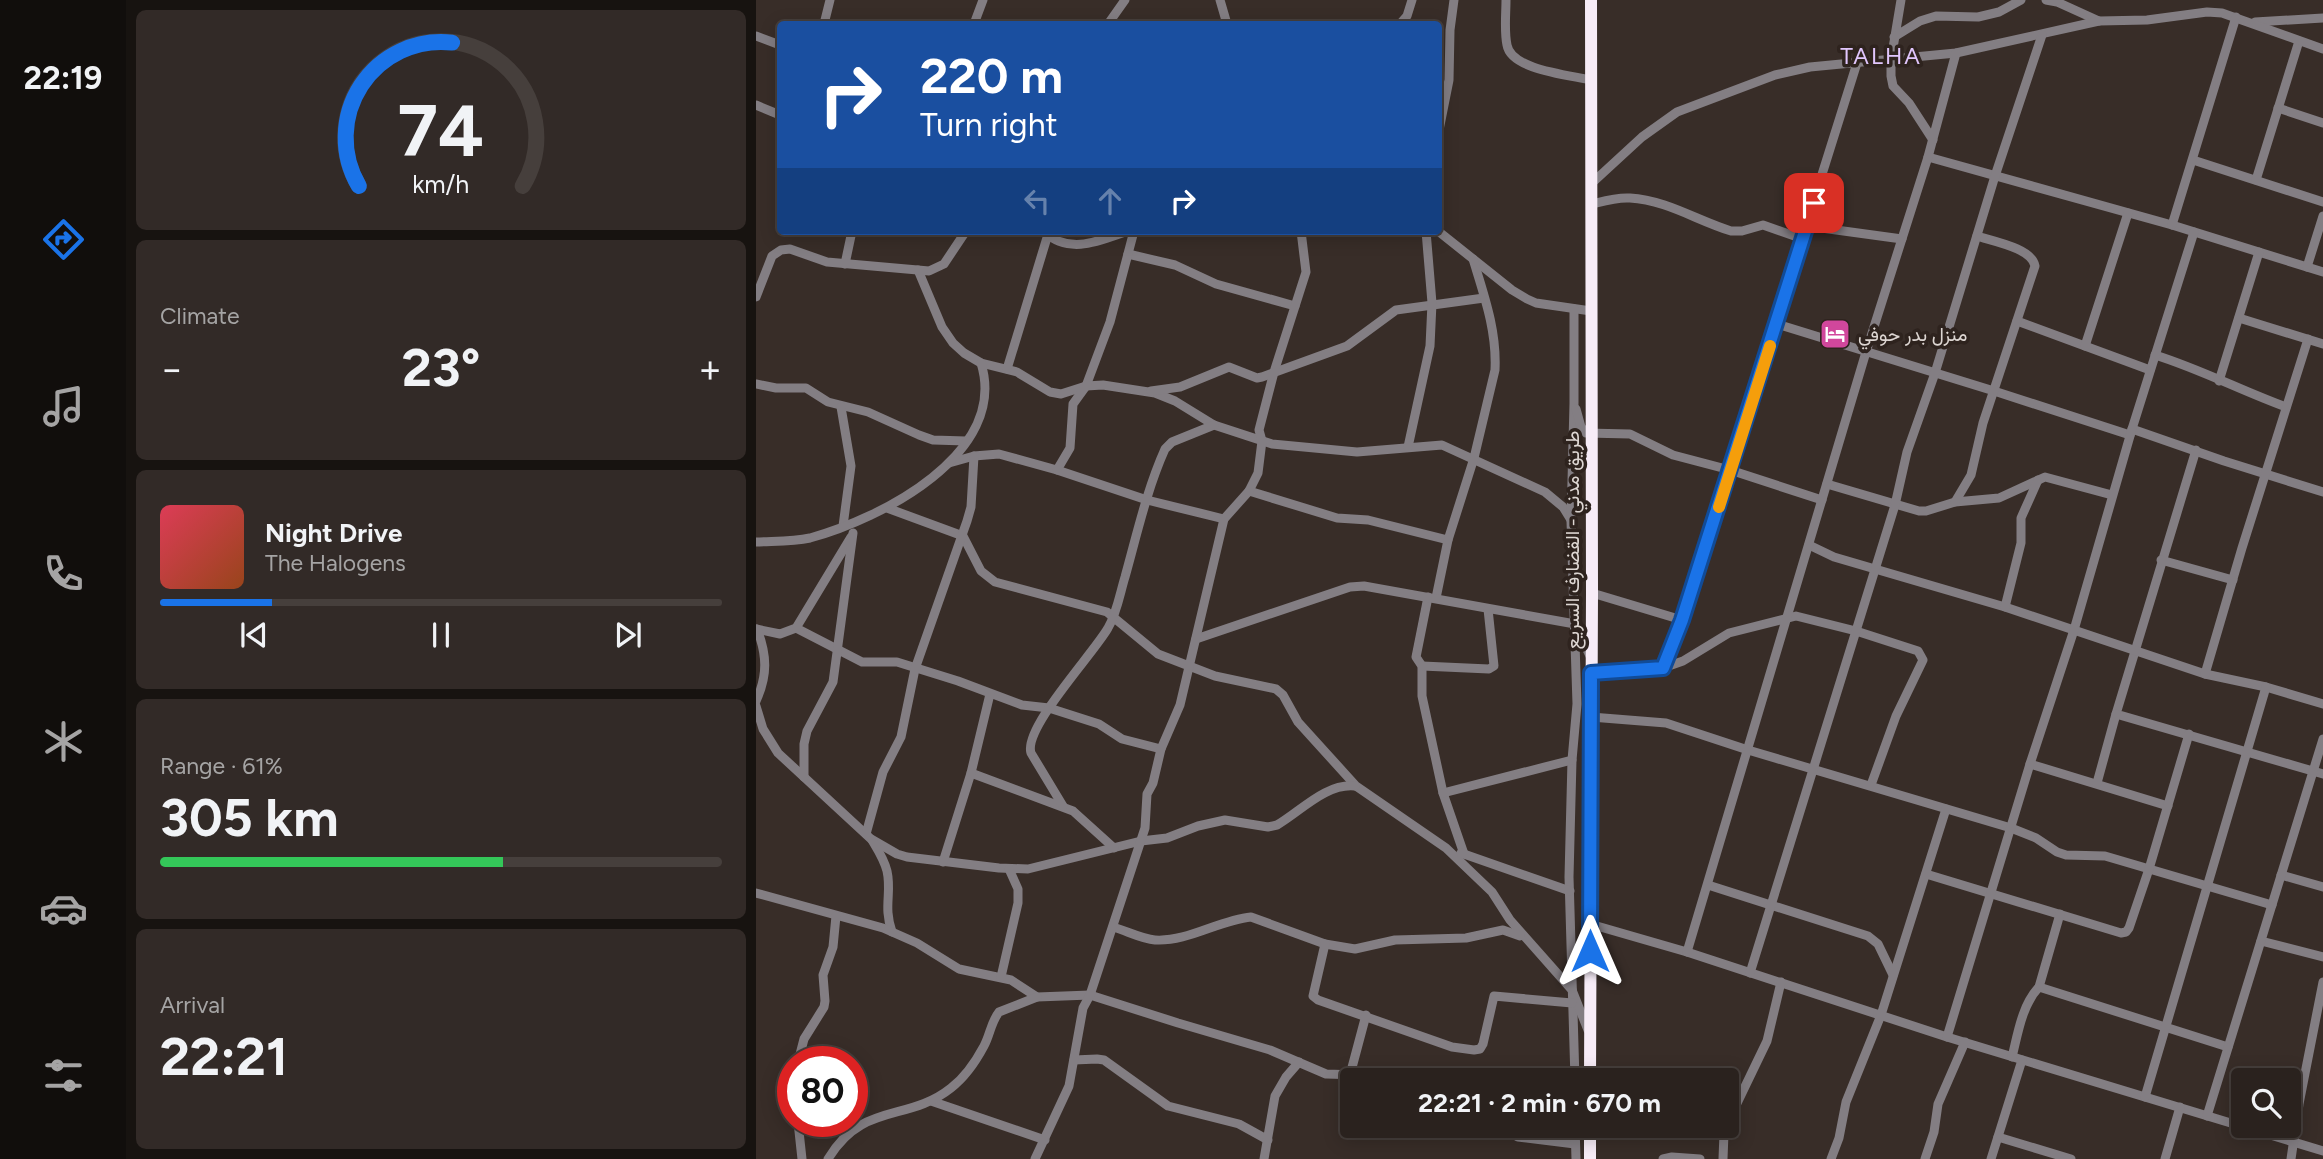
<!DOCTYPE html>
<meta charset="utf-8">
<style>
body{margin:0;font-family:Figtree,Vazirmatn,sans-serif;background:#322a27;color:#f1f3f6;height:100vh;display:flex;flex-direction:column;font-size:26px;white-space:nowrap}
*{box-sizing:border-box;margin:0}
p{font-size:23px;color:#a5a4a4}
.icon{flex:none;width:38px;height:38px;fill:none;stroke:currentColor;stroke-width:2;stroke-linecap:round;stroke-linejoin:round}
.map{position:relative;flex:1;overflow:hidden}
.details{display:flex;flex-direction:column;gap:10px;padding:10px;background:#171310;width:630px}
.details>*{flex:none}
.hud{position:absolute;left:21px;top:21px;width:665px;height:214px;border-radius:7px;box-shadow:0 4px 18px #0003,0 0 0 2px #463f3c;background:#1a4fa0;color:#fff;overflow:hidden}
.controls{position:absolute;left:1475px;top:1068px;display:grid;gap:14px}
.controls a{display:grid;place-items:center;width:70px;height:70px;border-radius:7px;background:#2a221e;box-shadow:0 4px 18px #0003,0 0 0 2px #463f3c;font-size:35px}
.speed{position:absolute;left:21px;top:1046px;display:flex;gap:14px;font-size:35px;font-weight:700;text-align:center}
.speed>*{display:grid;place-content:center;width:91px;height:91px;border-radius:50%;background:#2a221e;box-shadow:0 4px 18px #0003,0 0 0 2px #463f3c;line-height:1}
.speed .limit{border:10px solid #d22;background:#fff;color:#111}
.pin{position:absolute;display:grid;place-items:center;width:60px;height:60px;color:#fff;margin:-30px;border-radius:14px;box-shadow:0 4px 10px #0006}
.me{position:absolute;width:77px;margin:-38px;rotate:0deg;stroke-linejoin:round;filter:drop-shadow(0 0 5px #0008)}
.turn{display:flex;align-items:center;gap:24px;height:147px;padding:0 28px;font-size:32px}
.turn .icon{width:91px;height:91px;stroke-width:2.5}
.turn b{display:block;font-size:49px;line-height:60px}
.lanes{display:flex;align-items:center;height:66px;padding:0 28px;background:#0003;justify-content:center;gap:35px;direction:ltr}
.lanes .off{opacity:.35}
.big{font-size:52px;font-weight:700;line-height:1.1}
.details .card{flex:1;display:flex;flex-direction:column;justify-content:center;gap:10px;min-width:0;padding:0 24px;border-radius:10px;background:#322a27}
.details .dial{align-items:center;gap:0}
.dial svg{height:182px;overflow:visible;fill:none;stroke:#463f3c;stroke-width:7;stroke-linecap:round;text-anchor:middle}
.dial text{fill:#f1f3f6;stroke:none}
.song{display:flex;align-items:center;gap:21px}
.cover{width:84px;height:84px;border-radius:10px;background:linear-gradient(135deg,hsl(350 70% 55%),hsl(20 70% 35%))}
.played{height:7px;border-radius:4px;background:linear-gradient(90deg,#1a73e8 20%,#463f3c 20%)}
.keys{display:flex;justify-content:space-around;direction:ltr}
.heat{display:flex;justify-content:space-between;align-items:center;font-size:38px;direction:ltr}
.charge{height:10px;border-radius:5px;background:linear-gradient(90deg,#34c759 61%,#463f3c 0)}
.trip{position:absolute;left:584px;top:1068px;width:399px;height:70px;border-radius:7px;background:#2a221e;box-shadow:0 4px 18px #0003,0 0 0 2px #463f3c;font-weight:700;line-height:70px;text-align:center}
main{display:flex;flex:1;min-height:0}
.tab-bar{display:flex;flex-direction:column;width:126px;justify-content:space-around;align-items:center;background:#110e0c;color:#a5a4a4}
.tab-bar .icon{width:49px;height:49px}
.tab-bar .selected{color:#1a73e8}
.tab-bar b{font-size:32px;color:#f1f3f6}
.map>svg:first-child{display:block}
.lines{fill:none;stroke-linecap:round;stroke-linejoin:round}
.minor{stroke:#837e83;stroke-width:9}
.highway{stroke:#f7ecf7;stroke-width:12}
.route-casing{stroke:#114b97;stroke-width:18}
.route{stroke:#1a73e8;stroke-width:12}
.slow{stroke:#f59e0b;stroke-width:12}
.labels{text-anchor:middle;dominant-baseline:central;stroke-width:7;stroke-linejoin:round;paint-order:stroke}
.poi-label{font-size:19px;fill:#ddd6d2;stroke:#2e231e;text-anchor:start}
.street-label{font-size:19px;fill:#ddd6d2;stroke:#2e231e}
.quarter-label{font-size:23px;letter-spacing:2px;fill:#e1c6fd;stroke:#2e231e}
</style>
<main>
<nav class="tab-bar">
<b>22:19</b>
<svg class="icon selected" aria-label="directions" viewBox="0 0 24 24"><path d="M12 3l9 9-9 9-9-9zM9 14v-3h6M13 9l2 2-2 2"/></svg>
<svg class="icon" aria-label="music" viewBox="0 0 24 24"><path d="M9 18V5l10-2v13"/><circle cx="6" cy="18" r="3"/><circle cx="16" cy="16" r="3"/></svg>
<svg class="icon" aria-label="phone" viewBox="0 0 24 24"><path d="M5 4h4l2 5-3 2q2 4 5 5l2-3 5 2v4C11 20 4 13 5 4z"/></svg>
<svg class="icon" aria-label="climate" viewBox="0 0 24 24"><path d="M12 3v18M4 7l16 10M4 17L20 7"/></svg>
<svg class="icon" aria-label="car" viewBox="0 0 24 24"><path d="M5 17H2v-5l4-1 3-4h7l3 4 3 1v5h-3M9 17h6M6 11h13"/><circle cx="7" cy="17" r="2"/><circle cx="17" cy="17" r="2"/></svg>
<svg class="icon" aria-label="filters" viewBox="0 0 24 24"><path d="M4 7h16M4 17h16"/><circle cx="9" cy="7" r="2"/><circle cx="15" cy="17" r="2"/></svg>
</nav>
<section class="details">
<div class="card dial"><svg viewBox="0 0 100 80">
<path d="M14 69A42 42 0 1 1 86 69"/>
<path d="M14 69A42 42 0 0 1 55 6" stroke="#1a73e8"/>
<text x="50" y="56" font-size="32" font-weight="700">74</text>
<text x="50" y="72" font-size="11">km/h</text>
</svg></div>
<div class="card"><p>Climate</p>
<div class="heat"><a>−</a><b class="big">23°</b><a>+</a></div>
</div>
<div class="card">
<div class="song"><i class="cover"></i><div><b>Night Drive</b><p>The Halogens</p></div></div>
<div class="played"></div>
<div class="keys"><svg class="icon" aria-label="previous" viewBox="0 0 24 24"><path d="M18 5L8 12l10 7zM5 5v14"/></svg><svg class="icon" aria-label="pause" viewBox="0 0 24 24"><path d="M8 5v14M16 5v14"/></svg><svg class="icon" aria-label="next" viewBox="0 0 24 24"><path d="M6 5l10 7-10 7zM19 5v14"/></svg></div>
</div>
<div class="card"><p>Range · 61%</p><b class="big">305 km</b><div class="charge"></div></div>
<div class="card"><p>Arrival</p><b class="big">22:21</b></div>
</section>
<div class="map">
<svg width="1567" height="1159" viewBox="0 0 1567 1159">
<rect width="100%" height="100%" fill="#382d28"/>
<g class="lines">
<g class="minor">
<polyline points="464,0 471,24"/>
<path d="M 750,0 C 750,14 748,31 751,45 C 755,70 814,75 835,80"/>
<polyline points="1145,0 1135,60 1135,76 1137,86 1153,103 1177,140"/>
<polyline points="1290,0 1301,2 1343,21"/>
<polyline points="1499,22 1567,18"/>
<polyline points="68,24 74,0"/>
<polyline points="218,24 227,0"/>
<polyline points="352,24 369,0"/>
<polyline points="644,24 651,16 656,0"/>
<polyline points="0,36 24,45"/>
<polyline points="1138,37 1164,21 1180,16 1222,17 1243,12 1265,0"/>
<polyline points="0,105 24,115"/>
<polyline points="1522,108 1567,123"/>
<polyline points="682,135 693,80 694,30 698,0"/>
<polyline points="1172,157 1416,225 1567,272"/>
<polyline points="1437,160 1567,202"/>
<polyline points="1500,180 1543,41"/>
<polyline points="836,183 886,137 921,112 1019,75 1054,67 1200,53 1343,21 1391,20 1451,12 1466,13 1567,49"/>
<path d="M 836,204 C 848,201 861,197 874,198 C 910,200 942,221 975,231 L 986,231 L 1007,225 L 1047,239"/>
<polyline points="1416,225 1480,17"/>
<polyline points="1051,226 1146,239"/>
<polyline points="682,231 756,290 771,299 780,303 835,311"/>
<path d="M 288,232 C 314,255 343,241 372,231"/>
<polyline points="372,254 419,265 460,284 539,306"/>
<polyline points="89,264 96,231"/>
<polyline points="1551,267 1567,216"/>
<polyline points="162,270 186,327 197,343 208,353 225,363 261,372 294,392 305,394 330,386 347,385 399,393 419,401 458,425 516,444 601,452 686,445 789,492 807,507 815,520"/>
<polyline points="0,297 16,256 25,250 34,249 71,262 173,271 188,264 210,231"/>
<polyline points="818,309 818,403 815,521 821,704 816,760 813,877 819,1080"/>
<polyline points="1483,318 1567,344"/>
<polyline points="1261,321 1394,370"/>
<polyline points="1021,324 1238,391 1374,435"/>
<polyline points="1329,346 1372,213"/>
<path d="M 1399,355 C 1444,369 1486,391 1530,407"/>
<polyline points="251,369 293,231"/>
<polyline points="1463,381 1503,252"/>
<polyline points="0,384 20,388 50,388 72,402 112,412 163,435 177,440 210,441"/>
<polyline points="395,391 424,387 473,367 501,378 506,377 591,346 640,310 728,298"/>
<polyline points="85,407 95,466 87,526"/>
<polyline points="820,409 825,427 830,433 874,434 917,455 974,470 1066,500"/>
<polyline points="1376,429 1468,461 1567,492"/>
<polyline points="652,447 674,346 676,303 670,231"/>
<polyline points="1440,450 1360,714 1567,774"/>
<polyline points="193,463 218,456 243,454 301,470 391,500 468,519"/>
<polyline points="301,470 314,448 317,404 330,386 354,322 378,231"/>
<polyline points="1071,484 1163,511 1170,511 1199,502 1243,498 1289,477 1356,495"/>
<polyline points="493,491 581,518 612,520 692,540"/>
<path d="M 1199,502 L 1215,475 L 1227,423 L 1279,266 C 1276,248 1236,241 1221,236"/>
<polyline points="131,508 207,536 225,571 239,582 351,612 402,654 459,676 520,689 527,695 542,722 600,786 690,848 736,892 754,920 816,990 832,1030"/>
<path d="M 0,542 C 18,541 36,542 54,538 C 124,519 253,454 225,363"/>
<polyline points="1053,545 1078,557 1249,607 1449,674 1510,687 1567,704"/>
<polyline points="1405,560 1477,580"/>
<polyline points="836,593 926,620"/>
<polyline points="672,597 660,657 666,666 666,696 687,793 708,854"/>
<path d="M 680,598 L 692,540 L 718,458 L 739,370 C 741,331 728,295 717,259"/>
<polyline points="1249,607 1265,543 1265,518 1282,480"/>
<polyline points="40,628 106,662 141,662 202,681 266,705 293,708 343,724 366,739 405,749"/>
<polyline points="0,629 24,634 40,628 95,537"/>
<polyline points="440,639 594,587 608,586 819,624 835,658"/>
<polyline points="666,666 733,669 738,666 732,609"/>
<polyline points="907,668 926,620 1101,63"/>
<polyline points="835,673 907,668 927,661 973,633 1040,616 1100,631 1162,651 1167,660 1140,716 1115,785"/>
<polyline points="1449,674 1486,548 1552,339"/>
<path d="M 0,701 C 12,675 11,655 1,629"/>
<path d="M 0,706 L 7,729 L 22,753 L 115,839 L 141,854 L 151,857 L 243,868 L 272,869 L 385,841 L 411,838 L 442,826 L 469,820 L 512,827 L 521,825 C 545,811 570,783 599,786"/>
<polyline points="835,717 910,723 992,750 1255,828 1280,838 1301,852 1310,855 1349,856 1516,905"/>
<polyline points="1274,764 1412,806"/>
<polyline points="215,773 317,811 358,848"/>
<polyline points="48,777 48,744 51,731 77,682 97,533"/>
<polyline points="1341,783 1360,714"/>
<polyline points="687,793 816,760"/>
<path d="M 307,806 L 275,753 C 267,728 338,653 352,628 C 361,613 364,593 369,577 C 381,534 391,489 409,449 L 416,442 L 458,425"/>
<polyline points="110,834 127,772 145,737 159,669 211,521 215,507 218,456"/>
<path d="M 116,840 C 122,850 128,859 131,871 C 136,893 127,906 136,932"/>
<polyline points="705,853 814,891"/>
<polyline points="187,862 215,773 234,694"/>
<polyline points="1170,874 1365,933 1370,932 1373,928 1393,869 1433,734"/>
<polyline points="1525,875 1567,887"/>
<polyline points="952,885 1112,936 1122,944 1137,975"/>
<polyline points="0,893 127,928 161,943 203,969 255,980 281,997 334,995 422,1023 514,1050 570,1074 603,1075 620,1080"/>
<polyline points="834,924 931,952 1191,1037 1567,1151"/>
<path d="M 357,927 C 371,931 386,939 399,940 C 432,942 463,920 495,917 L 569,944 L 599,949 L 639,940 L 710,938 L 747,930 L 764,936"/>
<polyline points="1505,941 1567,957"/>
<polyline points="569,944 557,996 562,1000 696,1047 718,1050 724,1049 727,1044 738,996 816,1003"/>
<polyline points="931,952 1110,352 1172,157 1200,53"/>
<polyline points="994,973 1139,505 1151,452 1179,373 1239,176 1286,35"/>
<polyline points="245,977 262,903 262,889 253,869"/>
<polyline points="1283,987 1304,914"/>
<polyline points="1191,1037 1274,764 1318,630 1376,429 1438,232"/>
<path d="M 1256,1057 C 1262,1033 1266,1005 1283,987 L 1472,1047"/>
<polyline points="318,1060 341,1059 348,1060 412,1106 483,1124 512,1140"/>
<polyline points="42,1062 48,1039 68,1007 69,1001 67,975 77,947 80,916"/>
<polyline points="594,1075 610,1015"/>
<polyline points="1389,1097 1510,687"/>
<polyline points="175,1101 289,1140"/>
<polyline points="1451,1116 1567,739"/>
<polyline points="42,1122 46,1159"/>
<polyline points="971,1124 1011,1041 1025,982"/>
<polyline points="740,1125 762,1137 819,1144"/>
<polyline points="819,1125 820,1159"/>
<polyline points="1242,1137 1315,1159"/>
<path d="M 72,1159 C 107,1101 151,1123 195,1088 C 208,1078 220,1061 228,1046 C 234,1035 235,1022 243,1012 L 281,997"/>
<polyline points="279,1159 313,1086 327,1008 334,995 389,828 391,794 397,783 405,749 424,705 468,519 493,491 502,473 506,441 503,430 518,372 550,272 545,231"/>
<polyline points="508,1159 519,1096 530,1077 543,1062"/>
<polyline points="907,1159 916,1157 944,1159"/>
<polyline points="967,1159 968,1133 971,1125"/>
<polyline points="1075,1159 1083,1138 1090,1102 1125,1015 1190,809"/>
<polyline points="1169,1159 1178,1132 1182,1104 1209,1042"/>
<polyline points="1235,1159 1266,1060"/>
<polyline points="1409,1159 1424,1107"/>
<polyline points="1535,1159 1543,1104 1567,982"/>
</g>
<g class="highway">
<polyline points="834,1080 836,593 835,0"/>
<polyline points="834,1159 834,1125"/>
</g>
</g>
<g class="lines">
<g class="route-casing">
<polyline id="route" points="834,951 835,673 907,668 926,620 1058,203"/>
</g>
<use href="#route" class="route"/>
<polyline class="slow" points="963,507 1014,346"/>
</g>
<defs>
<g id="hotel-square" transform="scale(1.575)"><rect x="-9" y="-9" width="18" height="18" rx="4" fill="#d1479c" stroke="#2e231e"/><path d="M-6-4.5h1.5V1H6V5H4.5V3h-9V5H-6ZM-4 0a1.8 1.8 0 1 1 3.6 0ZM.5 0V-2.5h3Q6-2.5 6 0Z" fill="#fff"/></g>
</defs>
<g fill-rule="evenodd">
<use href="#hotel-square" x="1079" y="334"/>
</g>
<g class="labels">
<g class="poi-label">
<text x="1102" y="334">منزل بدر حوفي</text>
</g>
<g class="street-label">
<text transform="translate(816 540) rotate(-90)">طريق مدني - القضارف السريع</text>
</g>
<g class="quarter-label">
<text x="1125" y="56">TALHA</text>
</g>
</g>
</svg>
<div class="controls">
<a><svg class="icon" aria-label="search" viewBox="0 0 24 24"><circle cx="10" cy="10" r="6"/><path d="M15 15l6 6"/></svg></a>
</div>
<div class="speed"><div class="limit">80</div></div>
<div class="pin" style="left:1058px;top:203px;background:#d93025"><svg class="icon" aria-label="arrive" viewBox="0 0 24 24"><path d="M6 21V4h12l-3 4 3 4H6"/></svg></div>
<svg class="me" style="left:834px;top:951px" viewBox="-20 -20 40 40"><path d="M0-17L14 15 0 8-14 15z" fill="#1a73e8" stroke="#fff" stroke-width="4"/></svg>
<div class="trip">22:21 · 2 min · 670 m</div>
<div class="hud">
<div class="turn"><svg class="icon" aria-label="right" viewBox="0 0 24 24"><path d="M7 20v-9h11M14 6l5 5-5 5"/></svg><div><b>220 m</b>Turn right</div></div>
<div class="lanes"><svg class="icon off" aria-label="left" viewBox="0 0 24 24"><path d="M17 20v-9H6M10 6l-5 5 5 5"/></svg><svg class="icon off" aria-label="ahead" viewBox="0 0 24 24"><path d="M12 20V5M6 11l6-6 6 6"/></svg><svg class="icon" aria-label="right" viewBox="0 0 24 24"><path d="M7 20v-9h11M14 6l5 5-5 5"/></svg></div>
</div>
</div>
</main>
